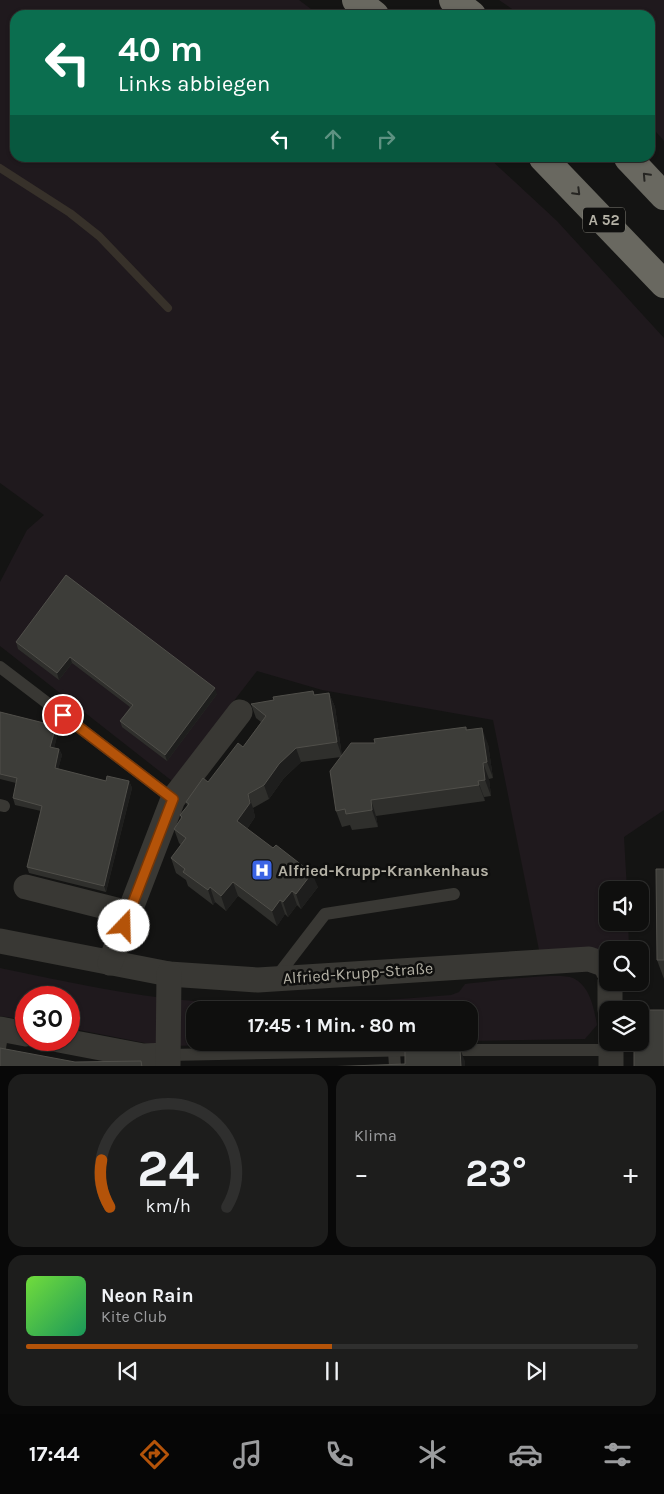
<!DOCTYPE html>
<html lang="de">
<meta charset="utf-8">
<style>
body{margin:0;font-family:Karla,sans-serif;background:#1d1d1c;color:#f1f3f6;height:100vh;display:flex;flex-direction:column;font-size:19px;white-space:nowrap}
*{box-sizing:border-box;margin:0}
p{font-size:16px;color:#9b9c9e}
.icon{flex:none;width:28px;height:28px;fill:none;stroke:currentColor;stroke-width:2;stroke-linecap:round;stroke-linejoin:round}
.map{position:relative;height:1066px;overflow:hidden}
.panel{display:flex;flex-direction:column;gap:8px;padding:8px;background:#080808;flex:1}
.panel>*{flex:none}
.hud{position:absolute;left:10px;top:10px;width:645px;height:152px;border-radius:15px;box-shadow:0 1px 4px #0004,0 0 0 1px #2f2f2e;background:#0b6e4f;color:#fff;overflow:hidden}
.controls{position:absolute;left:599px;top:881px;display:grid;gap:10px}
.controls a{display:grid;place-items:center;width:50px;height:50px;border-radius:10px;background:#0f0f0e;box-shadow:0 1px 4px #0004,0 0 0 1px #2f2f2e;font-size:25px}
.speed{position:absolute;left:15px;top:986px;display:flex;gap:10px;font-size:25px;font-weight:700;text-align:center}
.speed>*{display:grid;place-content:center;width:65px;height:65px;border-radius:50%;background:#0f0f0e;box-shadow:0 1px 4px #0004,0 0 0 1px #2f2f2e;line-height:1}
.speed .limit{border:8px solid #d22;background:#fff;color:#111}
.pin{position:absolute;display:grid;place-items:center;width:42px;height:42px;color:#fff;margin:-21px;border:2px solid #fff;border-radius:50%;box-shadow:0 1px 5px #0007}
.me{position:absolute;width:55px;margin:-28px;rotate:21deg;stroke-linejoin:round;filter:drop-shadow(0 0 4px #0008)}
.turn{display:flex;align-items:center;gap:18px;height:105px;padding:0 25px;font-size:22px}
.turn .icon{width:65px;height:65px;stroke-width:2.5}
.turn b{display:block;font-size:35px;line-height:42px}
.lanes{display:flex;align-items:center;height:48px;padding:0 25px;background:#0003;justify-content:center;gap:25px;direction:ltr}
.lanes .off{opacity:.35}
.big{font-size:38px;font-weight:700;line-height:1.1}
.panel .widget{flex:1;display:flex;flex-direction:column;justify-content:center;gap:8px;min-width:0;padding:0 18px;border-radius:15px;background:#1d1d1c}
.panel .dial{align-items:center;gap:0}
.dial svg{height:130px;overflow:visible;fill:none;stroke:#2f2f2e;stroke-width:7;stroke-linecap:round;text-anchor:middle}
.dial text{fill:#f1f3f6;stroke:none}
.song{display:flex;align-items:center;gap:15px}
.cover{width:60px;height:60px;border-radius:8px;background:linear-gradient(135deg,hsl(100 70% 55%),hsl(150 70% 35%))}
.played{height:5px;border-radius:2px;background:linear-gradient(90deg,#b45309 50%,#2f2f2e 50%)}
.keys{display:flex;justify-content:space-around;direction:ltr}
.heat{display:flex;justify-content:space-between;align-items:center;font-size:28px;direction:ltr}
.panel .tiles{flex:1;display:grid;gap:8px;grid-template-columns:1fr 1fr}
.widget:last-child{grid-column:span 2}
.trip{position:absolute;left:186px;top:1001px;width:292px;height:50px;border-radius:15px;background:#0f0f0e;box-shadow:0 1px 4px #0004,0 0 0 1px #2f2f2e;font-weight:700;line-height:50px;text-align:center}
.menu{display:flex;height:80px;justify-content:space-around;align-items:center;background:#060606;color:#9b9c9e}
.menu .icon{width:35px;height:35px}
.menu .on{color:#b45309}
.menu b{font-size:22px;color:#f1f3f6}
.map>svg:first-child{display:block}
.green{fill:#1f191d}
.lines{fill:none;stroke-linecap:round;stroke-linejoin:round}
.stream{stroke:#37312a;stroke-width:8}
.service{stroke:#393834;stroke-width:12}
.minor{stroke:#393834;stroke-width:25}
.motorway{stroke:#696860;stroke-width:28}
.wall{fill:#2f2f2c}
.shaded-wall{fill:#1e1e1d}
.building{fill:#3d3d39;stroke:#504f4a}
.oneway{stroke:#262522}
.route-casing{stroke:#753606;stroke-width:12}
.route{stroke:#b45309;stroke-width:9}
.labels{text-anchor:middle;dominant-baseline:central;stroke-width:5;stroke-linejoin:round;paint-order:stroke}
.shield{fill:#0f0f0e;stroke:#828078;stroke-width:1}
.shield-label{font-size:15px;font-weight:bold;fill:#b4b1a5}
.poi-label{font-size:16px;font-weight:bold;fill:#b4b1a5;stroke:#0f0f0e;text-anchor:start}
.street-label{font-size:16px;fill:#b4b1a5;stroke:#0f0f0e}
</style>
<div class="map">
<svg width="664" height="1067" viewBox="0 0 664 1067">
<rect width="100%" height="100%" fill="#141413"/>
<g class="green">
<polygon points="0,0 299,0 319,15 15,15 15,158 489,158 557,221 664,338 664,810 624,837 627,890 608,890 608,922 628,923 629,945 622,950 608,950 607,962 541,960 493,720 322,690 257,671 172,781 0,646 0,582 27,530 44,515 0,483"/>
<polygon points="499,0 664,0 664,141 650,125 650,15 521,15"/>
<path d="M 0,968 C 64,981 128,996 194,1001 C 280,1008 365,1002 451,995 L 459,992 L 465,984 C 485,982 558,972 573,978 C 590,986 594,1008 597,1025 L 585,1039 L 470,1041 L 470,1010 L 195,1010 L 195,1042 L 386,1043 L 160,1046 L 69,1028 L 69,998 L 26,998 L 26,1020 L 0,1016 Z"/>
</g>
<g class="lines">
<polyline class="stream" points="0,168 70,213 99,236 168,308"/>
<g class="service">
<polyline points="0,667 173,799"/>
<polyline points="0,805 4,806"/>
<polyline points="275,979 325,914 454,894"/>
<polyline points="0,1048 3,1029"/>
<polyline points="443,1050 611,1050"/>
<polyline points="394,1051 395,1067"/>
<polyline points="168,1055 421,1050"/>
</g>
<g class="minor">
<polyline points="26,887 129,913"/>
<polyline points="0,941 169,974 258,980 589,959 606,965 608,971"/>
<polyline points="110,963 173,799 240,712"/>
<polyline points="610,982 610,1010"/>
<polyline points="0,1029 26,1034"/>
<polyline points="59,1040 143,1056 168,1055"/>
<polyline points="611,1042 611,1067"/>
<polyline points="168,1067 169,974"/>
</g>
<g class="motorway">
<polyline points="356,0 375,15"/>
<polyline points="453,0 472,15"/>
<polyline points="543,158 664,284"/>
<polyline points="628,158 664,196"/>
</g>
</g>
<g class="wall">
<polygon points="16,642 217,694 167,761 122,727 120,721 130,707 72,663 59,680 18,649"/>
<polygon points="329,693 335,707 342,756 375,743 466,727 467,730 488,744 493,778 489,779 491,796 484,797 485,801 376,816 378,827 352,830 350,825 342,827 336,811 341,757 301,762 284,778 269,799 253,808 255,817 247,829 318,887 301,909 297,905 288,917 285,914 277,926 238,896 226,911 215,902 213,905 188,886 186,880 176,873 171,858 181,845 179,843 174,829 181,819 180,815 187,806 186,802 208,782 243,747 261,722 256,718 251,704"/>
<polygon points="0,712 58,732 54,748 59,749 62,755 58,769 106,781 129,781 132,788 106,892 29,873 27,867 41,811 15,805 13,798 16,783 0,779"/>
<polygon points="664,869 664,979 657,960"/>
</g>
<g class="shaded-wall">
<polygon points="70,657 72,663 59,680 57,673"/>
<polygon points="215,688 217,694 167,761 165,755"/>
<polygon points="329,693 335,707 342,757 337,742"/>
<polygon points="56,726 58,732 53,753 50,747"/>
<polygon points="482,728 488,744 493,778 487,762"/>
<polygon points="296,748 301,762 284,778 269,799 264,785 279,764"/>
<polygon points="59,749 62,755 57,774 55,768"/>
<polygon points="483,763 489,779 491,796 485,780"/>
<polygon points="129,781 132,788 106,892 104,886"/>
<polygon points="478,781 484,797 485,801 479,785"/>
<polygon points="248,794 253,808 255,817 242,836 237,821"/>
<polygon points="371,800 376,816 378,827 372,810"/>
<polygon points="312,873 318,887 301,909 296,894"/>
<polygon points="233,882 238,896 226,911 221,896"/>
<polygon points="210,887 215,902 213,905 208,890"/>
<polygon points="292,891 297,905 288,917 283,902"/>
<polygon points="280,900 285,914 277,926 272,911"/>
<polygon points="460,1049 465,1061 465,1067 461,1067"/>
</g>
<g class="building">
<polygon points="66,575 215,688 165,755 120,721 133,705 70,657 57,673 16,642"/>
<polygon points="313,691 314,695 329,693 337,742 296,748 279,764 264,785 248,794 250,803 237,821 273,848 276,845 312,873 296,894 292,891 283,902 280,900 272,911 233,882 221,896 210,887 208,890 183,872 185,869 171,858 186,838 174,829 182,817 180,815 189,804 186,802 203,778 208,782 238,743 243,747 266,716 251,704 274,700 273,697"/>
<polygon points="0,712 56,726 50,747 59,749 55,768 106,781 107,776 129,781 104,886 27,867 42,806 13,798 17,778 0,774"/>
<polygon points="466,727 466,730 482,728 487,762 483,763 485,780 478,781 479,785 371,800 372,810 346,814 345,809 336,811 330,771 351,743 375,743 374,739"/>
<polygon points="656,869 664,869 664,960 657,960"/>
<polygon points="640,1010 664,1010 664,1067 634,1067 634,1042 640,1042"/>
<polygon points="0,1048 75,1062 141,1061 142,1067 0,1067"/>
<polygon points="460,1049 461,1067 323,1067 405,1064 405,1050"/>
</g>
<defs><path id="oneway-chevron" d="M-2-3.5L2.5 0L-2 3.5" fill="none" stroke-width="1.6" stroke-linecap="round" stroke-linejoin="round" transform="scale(1.25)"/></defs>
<g class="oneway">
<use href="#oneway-chevron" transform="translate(646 176) rotate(-133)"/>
<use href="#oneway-chevron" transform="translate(577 192) rotate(45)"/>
</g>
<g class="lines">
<g class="route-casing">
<polyline id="route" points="63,715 173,799 124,926"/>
</g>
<use href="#route" class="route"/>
</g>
<defs>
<g id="hospital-square" transform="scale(1.125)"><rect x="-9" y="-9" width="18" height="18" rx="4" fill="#3b64e4" stroke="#0f0f0e"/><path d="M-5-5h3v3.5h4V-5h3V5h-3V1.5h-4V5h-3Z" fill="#fff"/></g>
</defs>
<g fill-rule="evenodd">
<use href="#hospital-square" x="262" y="870"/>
</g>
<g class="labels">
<rect class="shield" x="583" y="207.5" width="42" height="25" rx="4"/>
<g class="shield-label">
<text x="604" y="220">A 52</text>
</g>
<g class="poi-label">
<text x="278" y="870">Alfried-Krupp-Krankenhaus</text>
</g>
<g class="street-label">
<text transform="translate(358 973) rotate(-4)">Alfried-Krupp-Straße</text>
</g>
</g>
</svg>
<div class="controls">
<a><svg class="icon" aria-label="sound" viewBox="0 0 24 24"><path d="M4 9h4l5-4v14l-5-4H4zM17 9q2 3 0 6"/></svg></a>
<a><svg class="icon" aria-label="search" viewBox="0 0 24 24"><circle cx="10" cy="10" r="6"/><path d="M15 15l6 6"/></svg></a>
<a><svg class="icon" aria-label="layers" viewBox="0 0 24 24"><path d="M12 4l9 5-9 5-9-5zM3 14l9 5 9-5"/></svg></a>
</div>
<div class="speed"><div class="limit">30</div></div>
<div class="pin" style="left:63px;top:715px;background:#d93025"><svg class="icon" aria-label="arrive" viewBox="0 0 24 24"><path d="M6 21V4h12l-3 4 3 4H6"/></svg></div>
<svg class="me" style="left:124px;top:926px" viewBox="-20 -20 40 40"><circle r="19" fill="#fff"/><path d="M0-13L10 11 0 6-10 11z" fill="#b45309"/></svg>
<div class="trip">17:45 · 1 Min. · 80 m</div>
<div class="hud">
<div class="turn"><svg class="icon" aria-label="left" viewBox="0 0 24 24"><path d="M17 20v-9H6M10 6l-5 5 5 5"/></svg><div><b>40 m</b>Links abbiegen</div></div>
<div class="lanes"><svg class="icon" aria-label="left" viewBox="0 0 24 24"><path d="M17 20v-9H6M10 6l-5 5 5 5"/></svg><svg class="icon off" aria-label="ahead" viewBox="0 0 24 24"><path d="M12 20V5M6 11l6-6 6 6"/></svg><svg class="icon off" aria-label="right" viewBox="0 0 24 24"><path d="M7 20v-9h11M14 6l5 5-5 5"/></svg></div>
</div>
</div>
<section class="panel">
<div class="tiles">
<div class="widget dial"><svg viewBox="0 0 100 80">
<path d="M14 69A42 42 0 1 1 86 69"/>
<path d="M14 69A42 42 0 0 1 9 40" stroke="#b45309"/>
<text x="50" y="56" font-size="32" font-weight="700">24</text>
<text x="50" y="72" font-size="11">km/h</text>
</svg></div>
<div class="widget"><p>Klima</p>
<div class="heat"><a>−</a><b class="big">23°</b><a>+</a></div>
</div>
<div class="widget">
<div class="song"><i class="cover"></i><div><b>Neon Rain</b><p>Kite Club</p></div></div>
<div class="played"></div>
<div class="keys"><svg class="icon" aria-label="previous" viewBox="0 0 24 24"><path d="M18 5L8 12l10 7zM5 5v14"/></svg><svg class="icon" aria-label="pause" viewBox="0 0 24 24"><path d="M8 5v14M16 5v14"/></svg><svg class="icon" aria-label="next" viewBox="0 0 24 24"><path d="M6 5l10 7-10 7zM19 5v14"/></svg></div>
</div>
</div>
</section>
<nav class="menu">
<b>17:44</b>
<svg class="icon on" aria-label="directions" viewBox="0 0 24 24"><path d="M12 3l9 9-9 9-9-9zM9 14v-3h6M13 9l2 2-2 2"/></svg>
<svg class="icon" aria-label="music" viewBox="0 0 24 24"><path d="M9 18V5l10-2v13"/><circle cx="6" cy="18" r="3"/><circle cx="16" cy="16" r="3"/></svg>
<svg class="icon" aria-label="phone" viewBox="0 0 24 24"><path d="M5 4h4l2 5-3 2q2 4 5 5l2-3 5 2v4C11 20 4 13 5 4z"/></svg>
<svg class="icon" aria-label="climate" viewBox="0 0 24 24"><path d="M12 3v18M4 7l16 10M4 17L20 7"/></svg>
<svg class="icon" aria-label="car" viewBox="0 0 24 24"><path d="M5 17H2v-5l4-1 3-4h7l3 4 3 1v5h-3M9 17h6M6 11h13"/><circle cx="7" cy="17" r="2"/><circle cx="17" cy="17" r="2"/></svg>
<svg class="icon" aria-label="filters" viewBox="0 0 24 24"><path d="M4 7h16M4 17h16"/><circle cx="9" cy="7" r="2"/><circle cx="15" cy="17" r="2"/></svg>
</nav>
